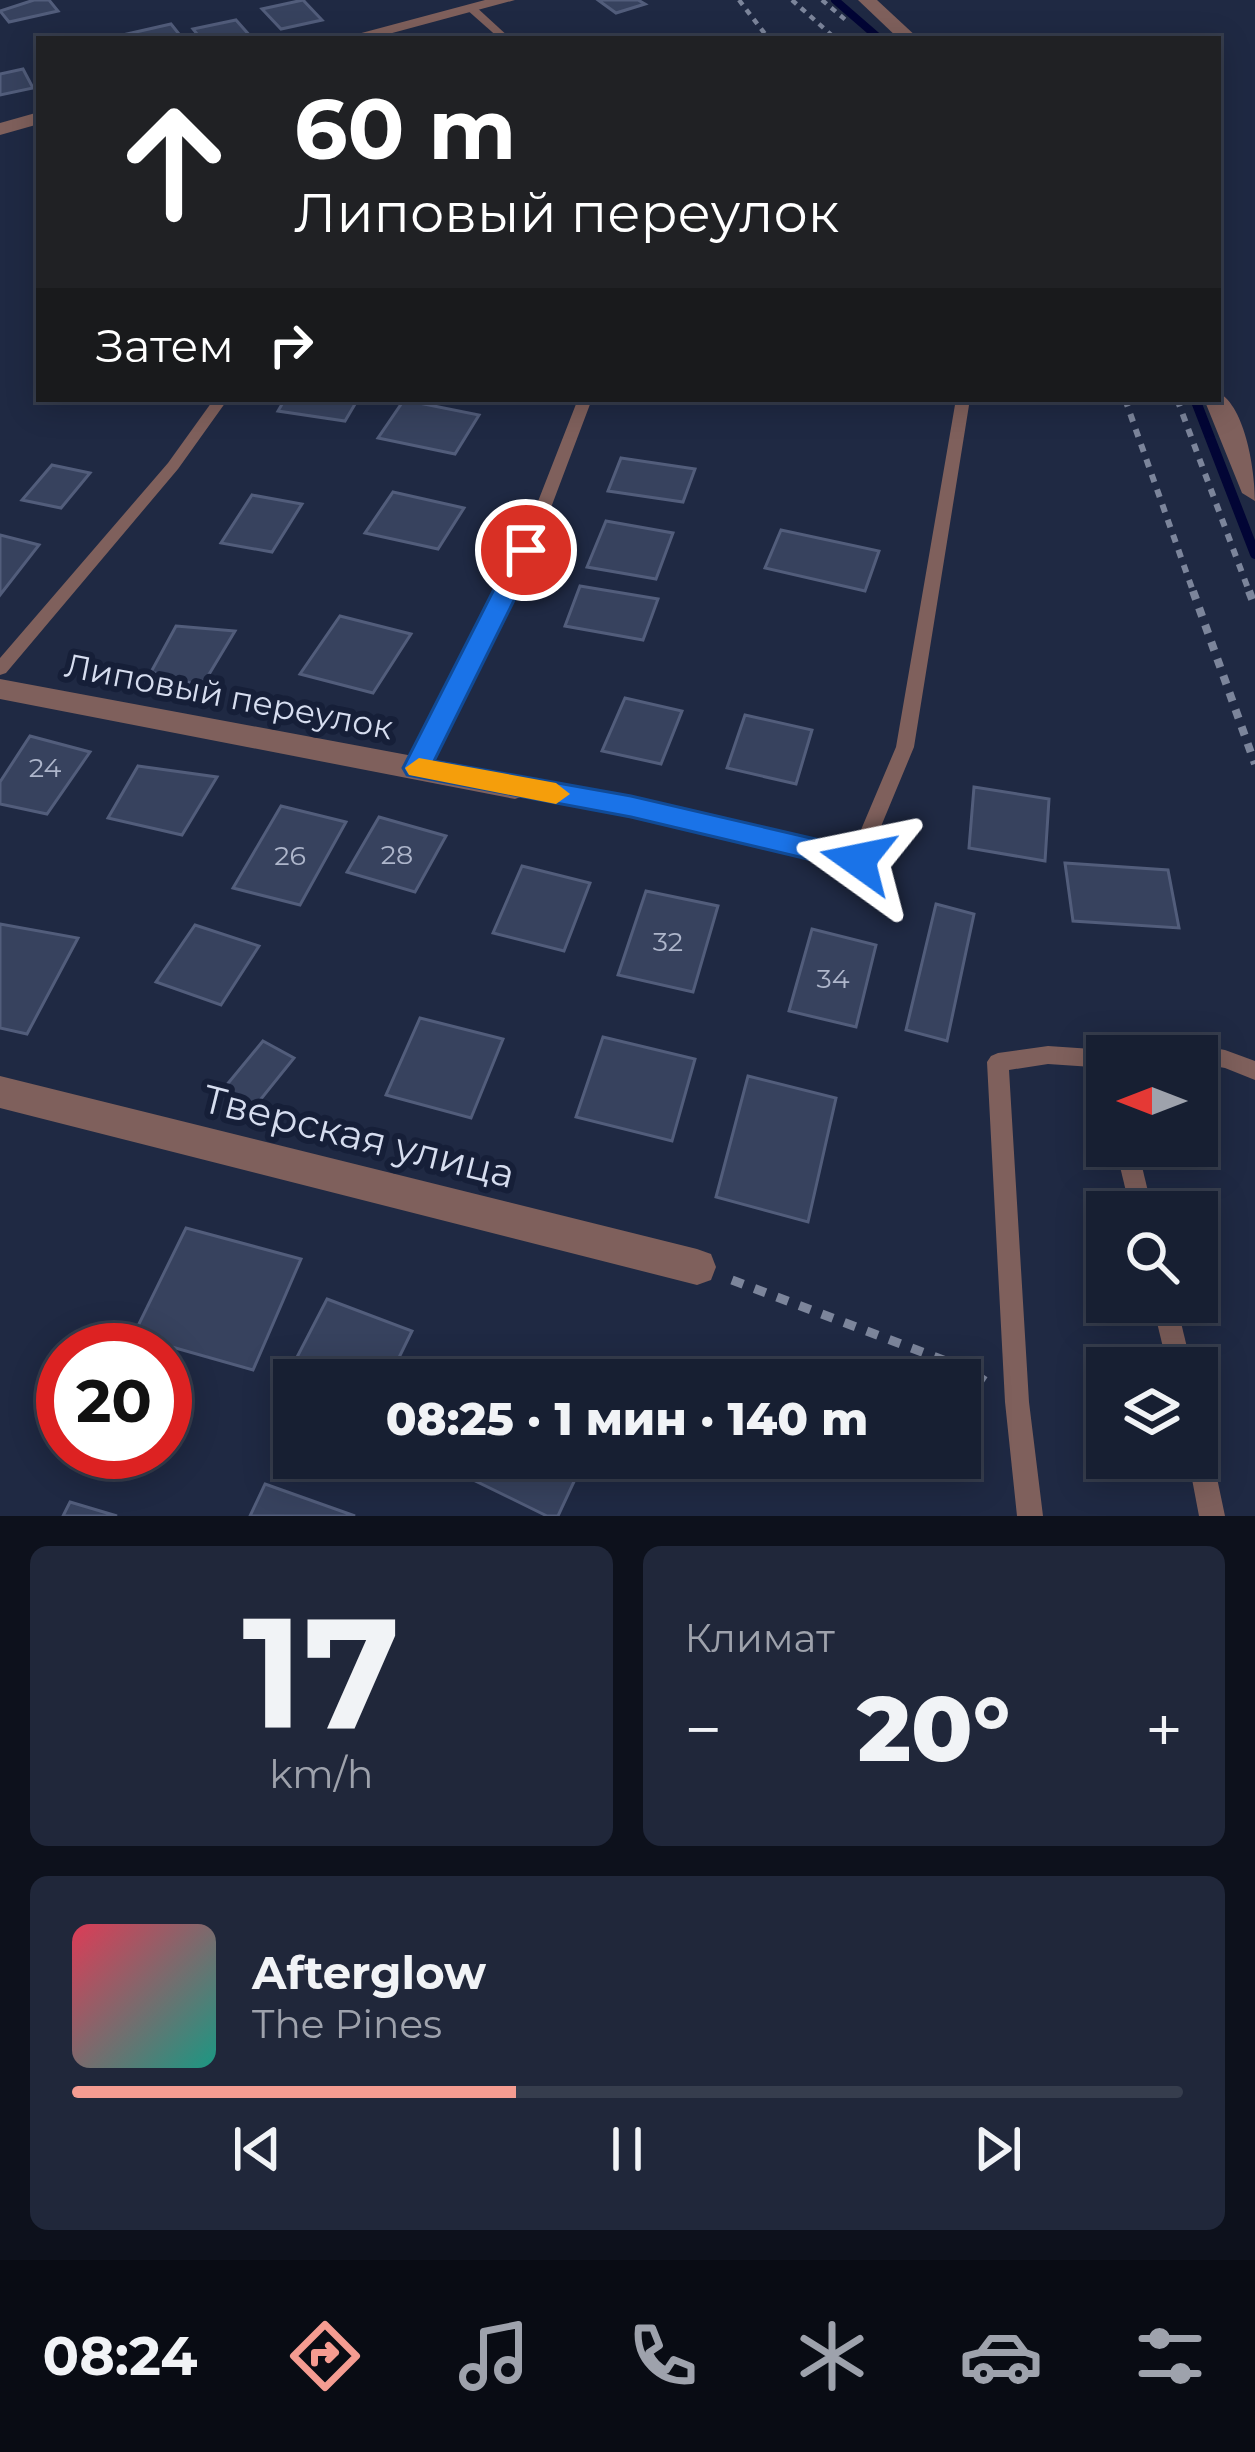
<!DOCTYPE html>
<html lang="ru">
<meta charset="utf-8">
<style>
body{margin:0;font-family:Montserrat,sans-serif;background:#20273a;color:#f1f3f6;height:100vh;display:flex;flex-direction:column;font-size:45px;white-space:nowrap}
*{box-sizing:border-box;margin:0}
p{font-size:39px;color:#9ea2ac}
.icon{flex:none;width:66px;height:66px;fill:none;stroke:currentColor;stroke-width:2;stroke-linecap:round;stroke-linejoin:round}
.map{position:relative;height:1516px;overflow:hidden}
.side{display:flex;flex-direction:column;gap:30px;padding:30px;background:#0d111c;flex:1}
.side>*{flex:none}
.banner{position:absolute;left:36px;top:36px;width:1185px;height:366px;border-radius:0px;box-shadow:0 6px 30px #0003,0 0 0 3px #363d4d;background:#202124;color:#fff;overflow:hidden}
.needle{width:78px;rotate:270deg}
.fabs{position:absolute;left:1086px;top:1035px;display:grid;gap:24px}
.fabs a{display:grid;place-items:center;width:132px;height:132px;border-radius:0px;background:#171f32;box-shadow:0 6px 30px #0003,0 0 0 3px #363d4d;font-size:60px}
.speed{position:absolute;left:36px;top:1323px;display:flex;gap:24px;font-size:60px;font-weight:700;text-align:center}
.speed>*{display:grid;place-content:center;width:156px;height:156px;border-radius:50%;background:#171f32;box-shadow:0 6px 30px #0003,0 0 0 3px #363d4d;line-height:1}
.speed .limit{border:18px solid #d22;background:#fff;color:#111}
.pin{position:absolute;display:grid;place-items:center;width:102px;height:102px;color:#fff;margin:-51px;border:6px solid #fff;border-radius:50%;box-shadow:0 3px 12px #0007}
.me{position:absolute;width:132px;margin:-66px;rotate:282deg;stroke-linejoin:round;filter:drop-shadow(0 0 9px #0008)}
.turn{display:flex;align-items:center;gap:42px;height:252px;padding:0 60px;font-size:54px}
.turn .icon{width:156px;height:156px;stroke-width:2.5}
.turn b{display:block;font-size:84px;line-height:102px}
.then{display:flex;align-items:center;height:114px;padding:0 60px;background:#0003;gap:24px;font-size:45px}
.big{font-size:90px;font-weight:800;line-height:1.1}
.side .card{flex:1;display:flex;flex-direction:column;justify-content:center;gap:18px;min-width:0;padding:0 42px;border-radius:18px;background:#20273a}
.side .dial{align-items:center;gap:0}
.dial b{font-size:156px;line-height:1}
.song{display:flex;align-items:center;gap:36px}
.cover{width:144px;height:144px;border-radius:18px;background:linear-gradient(135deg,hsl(350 70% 55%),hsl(170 70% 35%))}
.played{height:12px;border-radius:6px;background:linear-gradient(90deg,#f59c91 40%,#363d4d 40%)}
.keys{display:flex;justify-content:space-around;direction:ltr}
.heat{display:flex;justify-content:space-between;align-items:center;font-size:66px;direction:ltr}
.side .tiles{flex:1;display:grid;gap:30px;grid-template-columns:1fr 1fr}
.card:last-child{grid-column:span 2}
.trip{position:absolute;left:273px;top:1359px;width:708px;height:120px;border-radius:0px;background:#171f32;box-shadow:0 6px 30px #0003,0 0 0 3px #363d4d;font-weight:800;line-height:120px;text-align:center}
.tabs{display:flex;height:192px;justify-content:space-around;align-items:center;background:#090c14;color:#9ea2ac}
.tabs .icon{width:84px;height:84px}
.tabs .current{color:#f59c91}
.tabs b{font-size:54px;color:#f1f3f6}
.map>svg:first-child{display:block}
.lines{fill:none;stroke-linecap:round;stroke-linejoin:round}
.stream-far1{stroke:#020535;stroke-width:8}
.stream{stroke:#020535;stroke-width:10}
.building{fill:#37425e;stroke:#525d7b;stroke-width:3}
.path-far3{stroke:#7c859b;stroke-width:4.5;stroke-dasharray:6 6;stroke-linecap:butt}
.path-far2{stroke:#7c859b;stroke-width:6;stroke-dasharray:8 8;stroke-linecap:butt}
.path-far1{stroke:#7c859b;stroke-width:8;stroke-dasharray:9 9;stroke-linecap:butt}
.path{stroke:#7c859b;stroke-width:9;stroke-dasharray:12 12;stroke-linecap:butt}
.lane{fill:#7f605c;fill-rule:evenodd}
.street{fill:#7f605c;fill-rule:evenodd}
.route{fill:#1a73e8;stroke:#114b97;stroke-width:3}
.slow{fill:#f59e0b}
.labels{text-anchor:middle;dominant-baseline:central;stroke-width:12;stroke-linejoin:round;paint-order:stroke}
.number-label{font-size:27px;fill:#aeb6cb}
.street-label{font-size:33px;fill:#d6ddef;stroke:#161f38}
.near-street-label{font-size:39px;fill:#d6ddef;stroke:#161f38}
</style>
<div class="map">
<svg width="1255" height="1516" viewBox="0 0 1255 1516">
<rect width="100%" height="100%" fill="#1f2943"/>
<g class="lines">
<polyline class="stream-far1" points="835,0 880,39"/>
<polyline class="stream" points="1195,399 1255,554"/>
</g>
<g class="building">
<polygon points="34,0 49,0 58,11 9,22 0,11"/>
<polygon points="303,0 322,20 281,29 262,9"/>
<polygon points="598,0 638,0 645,4 616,13"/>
<polygon points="236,20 251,37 201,39 193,29"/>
<polygon points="171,24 183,39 105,39"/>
<polygon points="23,69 33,88 0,95 0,74"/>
<polygon points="285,399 358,399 345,421 278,411"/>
<polygon points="404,400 479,415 455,454 378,438"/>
<polygon points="621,458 695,469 683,502 608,491"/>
<polygon points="52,465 90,473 61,508 22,500"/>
<polygon points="393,492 464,508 438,549 365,533"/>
<polygon points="252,495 302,504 272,552 221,543"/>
<polygon points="606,521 673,533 656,579 587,567"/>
<polygon points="781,530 879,551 865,591 765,568"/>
<polygon points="0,535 39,545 0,595"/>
<polygon points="580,586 658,599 643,640 565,626"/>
<polygon points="340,616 411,634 373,693 300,674"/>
<polygon points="176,626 235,631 202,686 151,672"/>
<polygon points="625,698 682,711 661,764 602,751"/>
<polygon points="745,715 812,730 796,784 727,768"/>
<polygon points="30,736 90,752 47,814 0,804 0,782"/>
<polygon points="138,766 217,777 182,835 108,818"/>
<polygon points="974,787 1049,799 1045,861 969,848"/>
<polygon points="281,806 346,822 300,905 233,888"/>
<polygon points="379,817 446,836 415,892 347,872"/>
<polygon points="1065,863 1168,870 1179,928 1073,921"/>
<polygon points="522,866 590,883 564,951 493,933"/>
<polygon points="646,891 718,906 693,992 618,975"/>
<polygon points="936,904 974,914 947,1041 906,1030"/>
<polygon points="0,924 78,938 27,1034 0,1028"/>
<polygon points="195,925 259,946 221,1005 156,982"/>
<polygon points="812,929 876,945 856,1027 789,1011"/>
<polygon points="420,1018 503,1039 471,1118 386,1095"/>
<polygon points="603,1037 695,1059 672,1141 576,1117"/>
<polygon points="263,1041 294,1058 252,1110 220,1093"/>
<polygon points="748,1076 836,1098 808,1222 716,1197"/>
<polygon points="186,1228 301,1259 253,1370 133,1336"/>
<polygon points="327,1299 412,1331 388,1380 294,1380 294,1398 279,1392"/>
<polygon points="461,1458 585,1458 558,1516 547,1516 455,1471"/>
<polygon points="265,1484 355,1516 250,1516"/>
<polygon points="70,1502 117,1516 63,1516"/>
</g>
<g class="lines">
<g class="path-far3">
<polyline points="739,0 769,39"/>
<polyline points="792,0 836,39"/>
<polyline points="822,0 848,22"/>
</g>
<g class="path-far2">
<polyline points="1125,399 1194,594"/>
<polyline points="1177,399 1250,594"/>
</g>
<g class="path-far1">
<polyline points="1193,591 1255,764"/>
<polyline points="1249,591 1255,607"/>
</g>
<polyline class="path" points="732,1280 967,1369 985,1381"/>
<g class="lane">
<polygon points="466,5 474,5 511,39 500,39 466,9"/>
<polygon points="214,399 228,399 178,469 6,673 0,675 0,658 168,463"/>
<polygon points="578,399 592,399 535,550 423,773 411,773 408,768 519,550"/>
<polygon points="956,399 970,399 914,747 865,865 858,867 631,813 509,792 506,787 509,782 515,780 631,799 852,851 896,747"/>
<path d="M 1191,1044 L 1225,1050 L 1255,1061 L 1255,1080 L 1225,1068 L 1197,1063 L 1197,1056 L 1107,1056 L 1107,1068 L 1048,1064 L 1009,1070 L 1029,1402 L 1043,1516 L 1017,1516 L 1005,1402 L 987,1062 L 991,1056 L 998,1053 L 1048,1046 L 1107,1050 L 1115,1053 C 1134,1039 1167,1043 1191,1044 Z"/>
<polygon points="1115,1146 1137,1146 1153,1212 1131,1212"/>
<polygon points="1152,1302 1176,1302 1192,1368 1168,1368"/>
<polygon points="1197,1428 1206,1431 1209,1440 1225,1516 1199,1516 1188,1458 1197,1458"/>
</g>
<g class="street">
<polygon points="485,0 515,0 370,39 339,39"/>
<polygon points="858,0 877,0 919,39 899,39"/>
<polygon points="39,112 39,124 0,135 0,123"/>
<path d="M 1218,392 C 1246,407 1255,472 1255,501 L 1242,493 L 1204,399 L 1218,399 Z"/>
<polygon points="0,679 515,775 526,779 530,787 526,795 515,799 0,699"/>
<polygon points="0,1076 697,1249 711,1254 716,1267 711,1280 697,1285 0,1108"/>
</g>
</g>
<polygon class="route" points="526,542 539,550 434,761 631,796 858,849 873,860 868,868 858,871 631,817 407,775 403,768 514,550"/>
<polygon class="slow" points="419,758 556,783 570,794 556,804 409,775 405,768"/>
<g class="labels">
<g class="number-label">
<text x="45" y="767">24</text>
<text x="397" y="854">28</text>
<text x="290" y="855">26</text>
<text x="668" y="941">32</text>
<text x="833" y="978">34</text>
</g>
<g class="street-label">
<text transform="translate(229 696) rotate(11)">Липовый переулок</text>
</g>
<g class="near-street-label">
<text transform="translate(359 1136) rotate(14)">Тверская улица</text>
</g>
</g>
</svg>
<div class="fabs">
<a><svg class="needle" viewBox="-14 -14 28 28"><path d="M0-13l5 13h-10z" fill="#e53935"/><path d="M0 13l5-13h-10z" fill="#9ea2ac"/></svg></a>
<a><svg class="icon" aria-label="search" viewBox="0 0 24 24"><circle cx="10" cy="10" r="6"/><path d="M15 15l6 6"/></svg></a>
<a><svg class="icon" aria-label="layers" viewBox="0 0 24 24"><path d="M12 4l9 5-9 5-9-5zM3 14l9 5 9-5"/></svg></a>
</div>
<div class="speed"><div class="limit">20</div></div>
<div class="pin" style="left:526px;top:550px;background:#d93025"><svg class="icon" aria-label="arrive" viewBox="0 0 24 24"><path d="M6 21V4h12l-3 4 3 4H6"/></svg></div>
<svg class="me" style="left:858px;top:860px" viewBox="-20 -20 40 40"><path d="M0-17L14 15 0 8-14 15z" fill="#1a73e8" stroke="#fff" stroke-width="4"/></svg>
<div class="trip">08:25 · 1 мин · 140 m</div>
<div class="banner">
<div class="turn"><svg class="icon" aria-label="ahead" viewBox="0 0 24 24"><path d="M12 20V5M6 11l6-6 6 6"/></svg><div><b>60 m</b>Липовый переулок</div></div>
<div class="then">Затем<svg class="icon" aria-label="right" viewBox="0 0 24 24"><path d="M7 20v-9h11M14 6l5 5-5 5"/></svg></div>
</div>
</div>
<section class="side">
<div class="tiles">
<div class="card dial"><b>17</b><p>km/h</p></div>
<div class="card"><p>Климат</p>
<div class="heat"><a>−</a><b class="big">20°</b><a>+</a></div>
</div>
<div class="card">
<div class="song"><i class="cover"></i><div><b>Afterglow</b><p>The Pines</p></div></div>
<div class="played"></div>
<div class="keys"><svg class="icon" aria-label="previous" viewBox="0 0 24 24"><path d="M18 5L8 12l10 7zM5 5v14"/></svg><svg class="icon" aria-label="pause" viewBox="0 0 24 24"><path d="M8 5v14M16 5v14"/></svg><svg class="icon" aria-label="next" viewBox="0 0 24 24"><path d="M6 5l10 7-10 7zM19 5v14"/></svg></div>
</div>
</div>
</section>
<nav class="tabs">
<b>08:24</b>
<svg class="icon current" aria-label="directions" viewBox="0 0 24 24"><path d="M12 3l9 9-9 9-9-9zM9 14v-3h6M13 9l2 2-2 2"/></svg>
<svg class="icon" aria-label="music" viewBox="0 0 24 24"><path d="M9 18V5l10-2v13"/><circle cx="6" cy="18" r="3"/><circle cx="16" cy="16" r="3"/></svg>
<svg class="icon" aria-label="phone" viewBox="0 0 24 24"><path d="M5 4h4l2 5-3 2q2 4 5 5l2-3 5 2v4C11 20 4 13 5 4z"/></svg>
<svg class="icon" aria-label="climate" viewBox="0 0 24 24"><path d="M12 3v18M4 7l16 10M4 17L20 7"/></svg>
<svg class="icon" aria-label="car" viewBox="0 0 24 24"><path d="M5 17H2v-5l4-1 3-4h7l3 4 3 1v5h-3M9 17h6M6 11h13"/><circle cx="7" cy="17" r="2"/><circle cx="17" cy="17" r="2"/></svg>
<svg class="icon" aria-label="filters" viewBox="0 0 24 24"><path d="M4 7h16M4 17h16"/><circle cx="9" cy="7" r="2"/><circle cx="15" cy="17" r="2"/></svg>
</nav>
